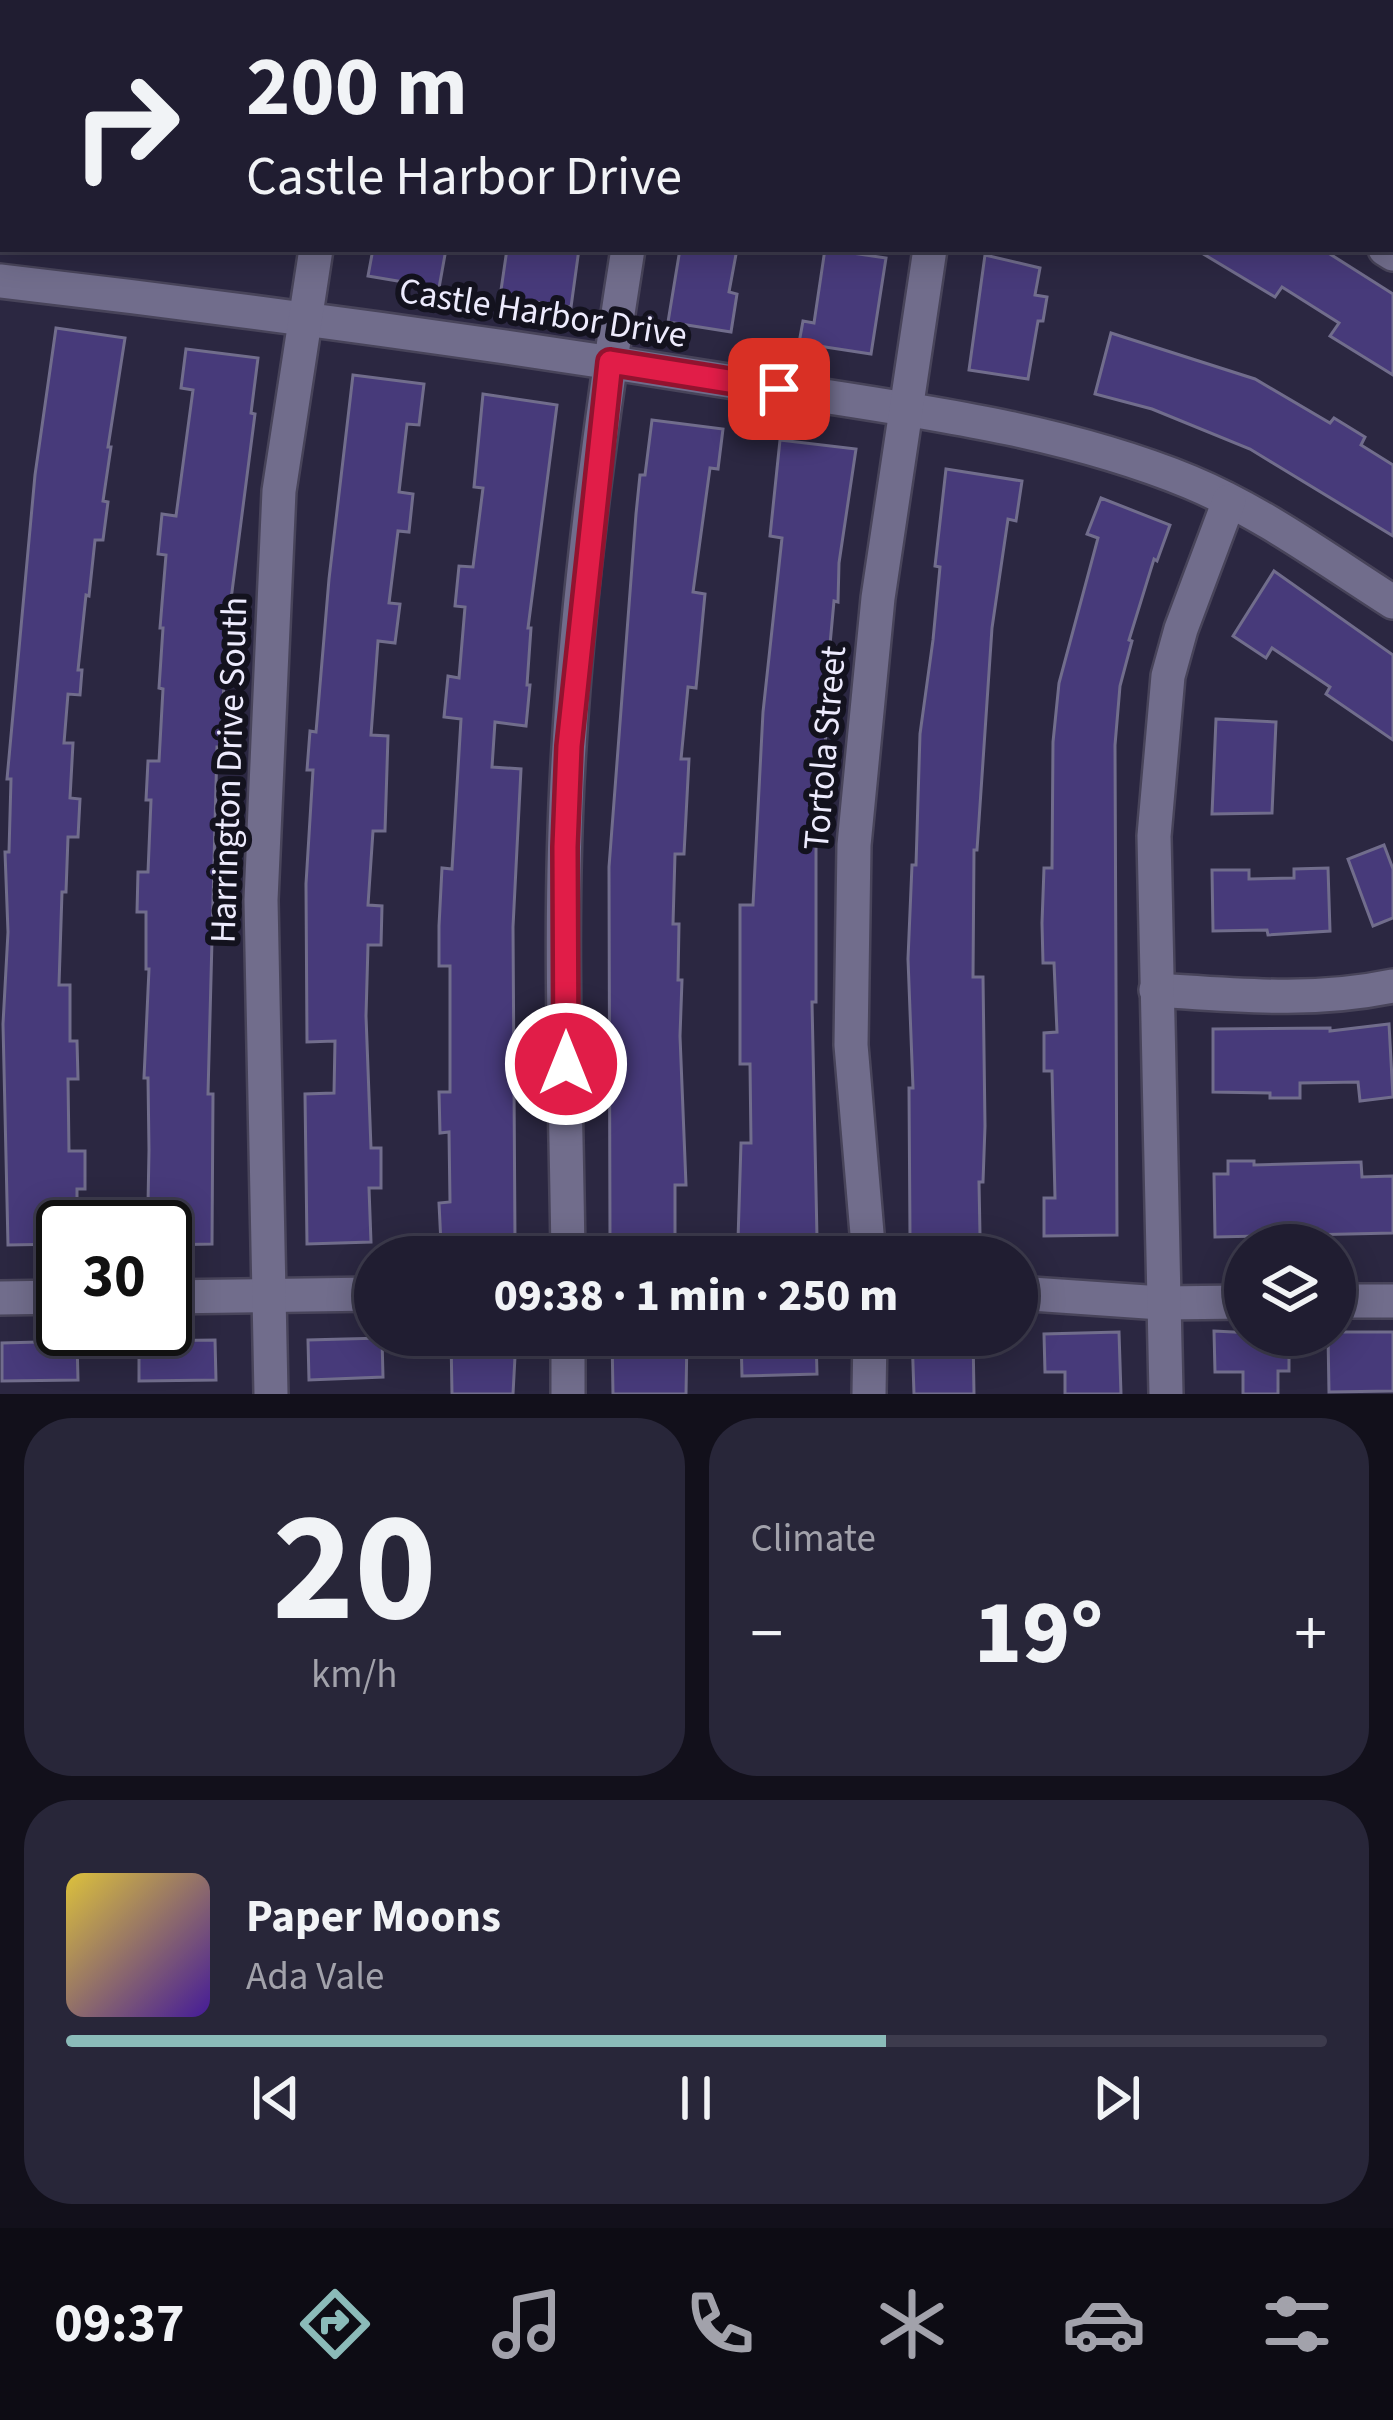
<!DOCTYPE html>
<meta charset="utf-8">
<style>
body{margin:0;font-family:"Source Sans 3",sans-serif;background:#282639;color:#f1f3f6;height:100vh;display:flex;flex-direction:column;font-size:45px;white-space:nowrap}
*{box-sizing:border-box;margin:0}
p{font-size:39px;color:#a2a2ab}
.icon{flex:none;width:66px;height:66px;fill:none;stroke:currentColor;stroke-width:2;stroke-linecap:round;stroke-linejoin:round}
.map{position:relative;height:1394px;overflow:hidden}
.sheet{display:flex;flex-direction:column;gap:24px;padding:24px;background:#12101b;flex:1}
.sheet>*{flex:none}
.banner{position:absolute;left:0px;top:0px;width:1395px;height:252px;box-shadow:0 6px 30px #0003,0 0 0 3px #3d3b4d;background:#201d31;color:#f1f3f6;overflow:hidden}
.buttons{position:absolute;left:1224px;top:1224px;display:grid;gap:24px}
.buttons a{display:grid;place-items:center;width:132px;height:132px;border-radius:50%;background:#201d31;box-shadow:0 6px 30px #0003,0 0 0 3px #3d3b4d;font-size:60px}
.speed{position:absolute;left:36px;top:1200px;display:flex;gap:24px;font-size:60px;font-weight:700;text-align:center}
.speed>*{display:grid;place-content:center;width:156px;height:156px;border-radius:50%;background:#201d31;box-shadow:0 6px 30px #0003,0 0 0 3px #3d3b4d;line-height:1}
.speed .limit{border:6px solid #111;border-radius:18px;background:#fff;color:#111}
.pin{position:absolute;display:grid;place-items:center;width:102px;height:102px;color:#fff;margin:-51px;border-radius:24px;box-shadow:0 6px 18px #0006}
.me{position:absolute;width:132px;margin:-66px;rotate:0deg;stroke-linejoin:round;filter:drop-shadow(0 0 9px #0008)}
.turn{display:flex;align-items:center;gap:42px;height:252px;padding:0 48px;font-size:54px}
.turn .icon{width:156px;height:156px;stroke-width:2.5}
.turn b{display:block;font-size:84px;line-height:102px}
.big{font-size:90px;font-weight:800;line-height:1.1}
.sheet .widget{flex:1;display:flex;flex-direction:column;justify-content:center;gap:18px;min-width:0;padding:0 42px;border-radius:48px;background:#282639}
.sheet .dial{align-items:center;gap:0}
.dial b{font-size:156px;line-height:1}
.song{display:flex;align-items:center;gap:36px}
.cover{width:144px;height:144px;border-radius:18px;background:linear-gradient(135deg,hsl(50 70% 55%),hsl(260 70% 35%))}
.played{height:12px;border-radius:6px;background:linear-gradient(90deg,#8bbbb9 65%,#3d3b4d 65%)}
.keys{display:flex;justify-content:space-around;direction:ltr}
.heat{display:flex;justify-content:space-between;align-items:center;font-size:66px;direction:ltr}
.sheet .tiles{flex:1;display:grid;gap:24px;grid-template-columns:1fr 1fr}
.widget:last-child{grid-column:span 2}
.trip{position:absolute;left:354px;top:1236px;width:684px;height:120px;border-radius:60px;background:#201d31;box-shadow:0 6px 30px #0003,0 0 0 3px #3d3b4d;font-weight:800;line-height:120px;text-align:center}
.menu{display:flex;height:192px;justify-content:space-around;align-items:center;background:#0d0c14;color:#a2a2ab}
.menu .icon{width:84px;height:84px}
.menu .current{color:#8bbbb9}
.menu b{font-size:54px;color:#f1f3f6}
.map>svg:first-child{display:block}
.building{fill:#473a7a;stroke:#716d8c;stroke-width:3}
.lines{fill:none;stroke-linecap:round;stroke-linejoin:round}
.minor-casing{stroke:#48445a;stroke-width:38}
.minor{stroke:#716d8c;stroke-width:33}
.route-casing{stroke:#92132f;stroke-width:30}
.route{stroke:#e11d48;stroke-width:21}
.labels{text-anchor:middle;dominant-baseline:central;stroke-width:12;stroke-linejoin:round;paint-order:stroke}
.street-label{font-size:36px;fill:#edebfd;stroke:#13121e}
</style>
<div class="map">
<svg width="1393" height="1394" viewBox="0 0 1393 1394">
<rect width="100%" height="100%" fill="#2b2741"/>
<g class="building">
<polygon points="373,249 446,249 439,288 368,276"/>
<polygon points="507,249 579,249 571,307 500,297"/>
<polygon points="680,249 737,249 729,292 737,294 731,332 668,322"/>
<polygon points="825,249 886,258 871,354 799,343 803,321 814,323"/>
<polygon points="1195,249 1322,249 1393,294 1393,375 1330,336 1339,323 1282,287 1275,297"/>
<polygon points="985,255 1040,268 1035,295 1047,297 1043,321 1038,321 1028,379 969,370"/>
<polygon points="56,328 125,338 108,447 111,447 103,501 108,502 103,540 95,540 89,596 86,595 78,670 82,670 80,695 68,694 64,743 73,743 70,798 80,799 78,837 68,837 66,892 62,892 59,985 70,985 70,1041 77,1041 78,1079 68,1079 69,1151 85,1151 85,1189 77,1189 77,1227 63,1227 63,1244 8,1245 3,1024 8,932 5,852 9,852 11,779 7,779 35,475"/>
<polygon points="1111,333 1255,379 1330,423 1334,418 1365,437 1361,445 1393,465 1393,536 1250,449 1152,409 1095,394"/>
<polygon points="186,349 258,358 251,413 255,414 226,638 221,747 217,747 208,1094 213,1094 212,1244 165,1245 165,1227 135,1227 135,1205 148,1204 149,1150 148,1078 144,1078 149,969 146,969 146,912 137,912 138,872 148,872 151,800 146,800 148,761 159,761 163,689 159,688 163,628 160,628 166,555 158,554 162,514 176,516 193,390 181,388"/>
<polygon points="353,375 424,384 419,425 407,424 399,492 413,494 409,532 398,531 389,603 400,604 395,643 378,641 371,735 388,736 385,831 373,831 368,905 382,906 381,945 368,945 366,1016 371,1148 381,1148 381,1188 369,1188 371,1242 307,1244 305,1094 334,1093 335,1041 307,1042 306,884 313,770 307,770 310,731 316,732 329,579"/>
<polygon points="483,394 557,405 528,628 531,628 527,685 530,685 526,726 495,722 492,767 521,769 513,927 515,1241 441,1244 439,1203 450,1202 449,1132 440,1133 439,1092 450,1092 450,966 439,966 439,926 442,868 452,869 461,719 444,717 448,676 459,678 465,607 455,606 459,566 473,567 483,488 474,487"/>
<polygon points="652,420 723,429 718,469 710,468 693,592 705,594 696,688 688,687 681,759 689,759 684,854 675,854 673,924 679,924 678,980 682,980 680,1036 686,1185 675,1185 675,1239 610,1240 609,867 636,514 640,475 645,475"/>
<polygon points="780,440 856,449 839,563 838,602 834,601 827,677 836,678 831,718 827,718 823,776 820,775 816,830 816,1002 812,1002 817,1238 738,1240 741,1143 751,1143 750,1064 740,1064 740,905 753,905 763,712 782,538 770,536"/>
<polygon points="946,469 1022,481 1016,521 1008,519 992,628 977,850 974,850 973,977 983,977 985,1126 983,1182 979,1182 980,1235 910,1237 909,1088 913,1088 908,959 912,865 916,865 920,734 933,640 940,567 935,566"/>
<polygon points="1101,498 1170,525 1157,561 1154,559 1129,640 1132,641 1120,686 1115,745 1117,1235 1044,1236 1044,1198 1055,1198 1052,1071 1044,1071 1044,1033 1057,1032 1054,963 1043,963 1042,923 1044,868 1052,868 1053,742 1059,683 1098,538 1087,534"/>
<polygon points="1274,571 1393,655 1393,740 1326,694 1330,687 1272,648 1266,658 1233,636"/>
<polygon points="1216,719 1276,722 1272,813 1212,814"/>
<polygon points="1384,845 1393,869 1393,918 1373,926 1348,859"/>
<polygon points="1328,868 1330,931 1268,935 1267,930 1213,931 1212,870 1249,870 1249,879 1294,878 1294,869"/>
<polygon points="1389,1024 1393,1097 1360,1101 1358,1082 1300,1083 1300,1098 1270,1098 1270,1093 1213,1092 1213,1029 1330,1028 1330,1031"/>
<polygon points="1228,1161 1254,1161 1254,1165 1361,1162 1362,1177 1393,1176 1393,1233 1215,1237 1214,1174 1228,1174"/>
<polygon points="1214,1331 1289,1335 1289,1371 1278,1371 1278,1394 1243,1394 1243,1372 1215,1372"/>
<polygon points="1119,1332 1121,1394 1065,1394 1065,1372 1045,1372 1044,1334"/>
<polygon points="1335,1332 1393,1332 1393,1391 1329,1392 1328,1335"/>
<polygon points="802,1335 816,1335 817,1374 742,1376 741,1337"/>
<polygon points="912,1335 973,1335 974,1394 914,1394"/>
<polygon points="612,1336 687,1336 686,1394 613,1394"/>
<polygon points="382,1338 383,1377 309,1380 308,1340"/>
<polygon points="451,1338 516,1338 513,1394 452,1394"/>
<polygon points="215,1340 216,1380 139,1381 139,1341"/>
<polygon points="77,1341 78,1380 2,1381 2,1343"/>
</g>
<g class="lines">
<g class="minor-casing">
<g id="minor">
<polyline points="995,0 999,3"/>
<polyline points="43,3 44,0"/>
<polyline points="354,3 354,0"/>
<polyline points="678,3 679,0"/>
<polyline points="1385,249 1393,254"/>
<path d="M 0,281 C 250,310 499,344 747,384 C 894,408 1051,425 1190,482 C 1262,512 1327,560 1393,602"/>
<path d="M 1156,990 C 1236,995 1313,1003 1393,986"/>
<path d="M 568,1257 C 566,1087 558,916 569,747 C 579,581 602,413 628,249"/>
<polyline points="869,1257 851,1045 854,845 878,598 930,249"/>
<polyline points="1017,1293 1161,1303 1245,1302"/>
<polyline points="165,1297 375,1294"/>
<polyline points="0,1298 63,1297"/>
<polyline points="1335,1301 1393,1301"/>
<polyline points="271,1394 261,900 279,491 316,249"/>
<polyline points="568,1394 568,1335"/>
<polyline points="869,1394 870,1335"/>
<polyline points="1166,1394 1154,836 1168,676 1181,629 1229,501"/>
</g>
</g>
<use href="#minor" class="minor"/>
</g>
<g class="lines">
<g class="route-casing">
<polyline id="route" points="566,1064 565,847 569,746 610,362 779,389"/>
</g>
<use href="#route" class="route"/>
</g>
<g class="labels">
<g class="street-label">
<text transform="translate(543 313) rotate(9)">Castle Harbor Drive</text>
<text transform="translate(825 748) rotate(-85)">Tortola Street</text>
<text transform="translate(229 770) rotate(-88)">Harrington Drive South</text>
</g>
</g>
</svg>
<div class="buttons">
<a><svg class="icon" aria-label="layers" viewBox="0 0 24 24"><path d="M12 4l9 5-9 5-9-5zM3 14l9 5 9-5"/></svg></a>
</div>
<div class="speed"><div class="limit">30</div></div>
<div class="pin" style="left:779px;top:389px;background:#d93025"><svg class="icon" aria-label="arrive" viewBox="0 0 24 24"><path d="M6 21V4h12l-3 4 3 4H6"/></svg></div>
<svg class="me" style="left:566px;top:1064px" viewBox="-20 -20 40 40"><circle r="17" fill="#e11d48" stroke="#fff" stroke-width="3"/><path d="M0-11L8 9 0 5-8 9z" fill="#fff"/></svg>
<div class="trip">09:38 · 1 min · 250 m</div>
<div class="banner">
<div class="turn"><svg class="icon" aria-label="right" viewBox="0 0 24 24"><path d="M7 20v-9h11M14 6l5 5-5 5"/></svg><div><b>200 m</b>Castle Harbor Drive</div></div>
</div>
</div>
<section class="sheet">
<div class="tiles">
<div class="widget dial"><b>20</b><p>km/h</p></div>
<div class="widget"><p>Climate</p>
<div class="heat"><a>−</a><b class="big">19°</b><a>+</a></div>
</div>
<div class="widget">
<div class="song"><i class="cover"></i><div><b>Paper Moons</b><p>Ada Vale</p></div></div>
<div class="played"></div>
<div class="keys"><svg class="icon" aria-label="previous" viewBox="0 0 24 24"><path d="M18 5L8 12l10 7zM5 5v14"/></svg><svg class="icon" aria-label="pause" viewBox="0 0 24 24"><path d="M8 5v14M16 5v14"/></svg><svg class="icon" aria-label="next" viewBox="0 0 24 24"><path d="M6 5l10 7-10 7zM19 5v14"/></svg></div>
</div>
</div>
</section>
<nav class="menu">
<b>09:37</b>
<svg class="icon current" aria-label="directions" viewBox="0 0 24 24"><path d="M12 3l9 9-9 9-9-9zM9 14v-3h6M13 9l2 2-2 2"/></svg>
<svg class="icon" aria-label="music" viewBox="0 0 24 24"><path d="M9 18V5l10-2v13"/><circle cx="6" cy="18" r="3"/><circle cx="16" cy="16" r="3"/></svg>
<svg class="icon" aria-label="phone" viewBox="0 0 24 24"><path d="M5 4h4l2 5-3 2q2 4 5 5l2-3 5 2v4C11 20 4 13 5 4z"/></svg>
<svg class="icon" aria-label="climate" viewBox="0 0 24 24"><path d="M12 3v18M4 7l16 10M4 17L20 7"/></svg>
<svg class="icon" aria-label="car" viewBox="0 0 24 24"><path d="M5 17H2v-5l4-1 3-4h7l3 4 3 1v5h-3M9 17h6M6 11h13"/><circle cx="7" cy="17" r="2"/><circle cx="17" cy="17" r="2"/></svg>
<svg class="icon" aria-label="filters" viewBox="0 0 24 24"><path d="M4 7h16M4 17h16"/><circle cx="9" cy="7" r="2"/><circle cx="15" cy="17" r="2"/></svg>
</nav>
